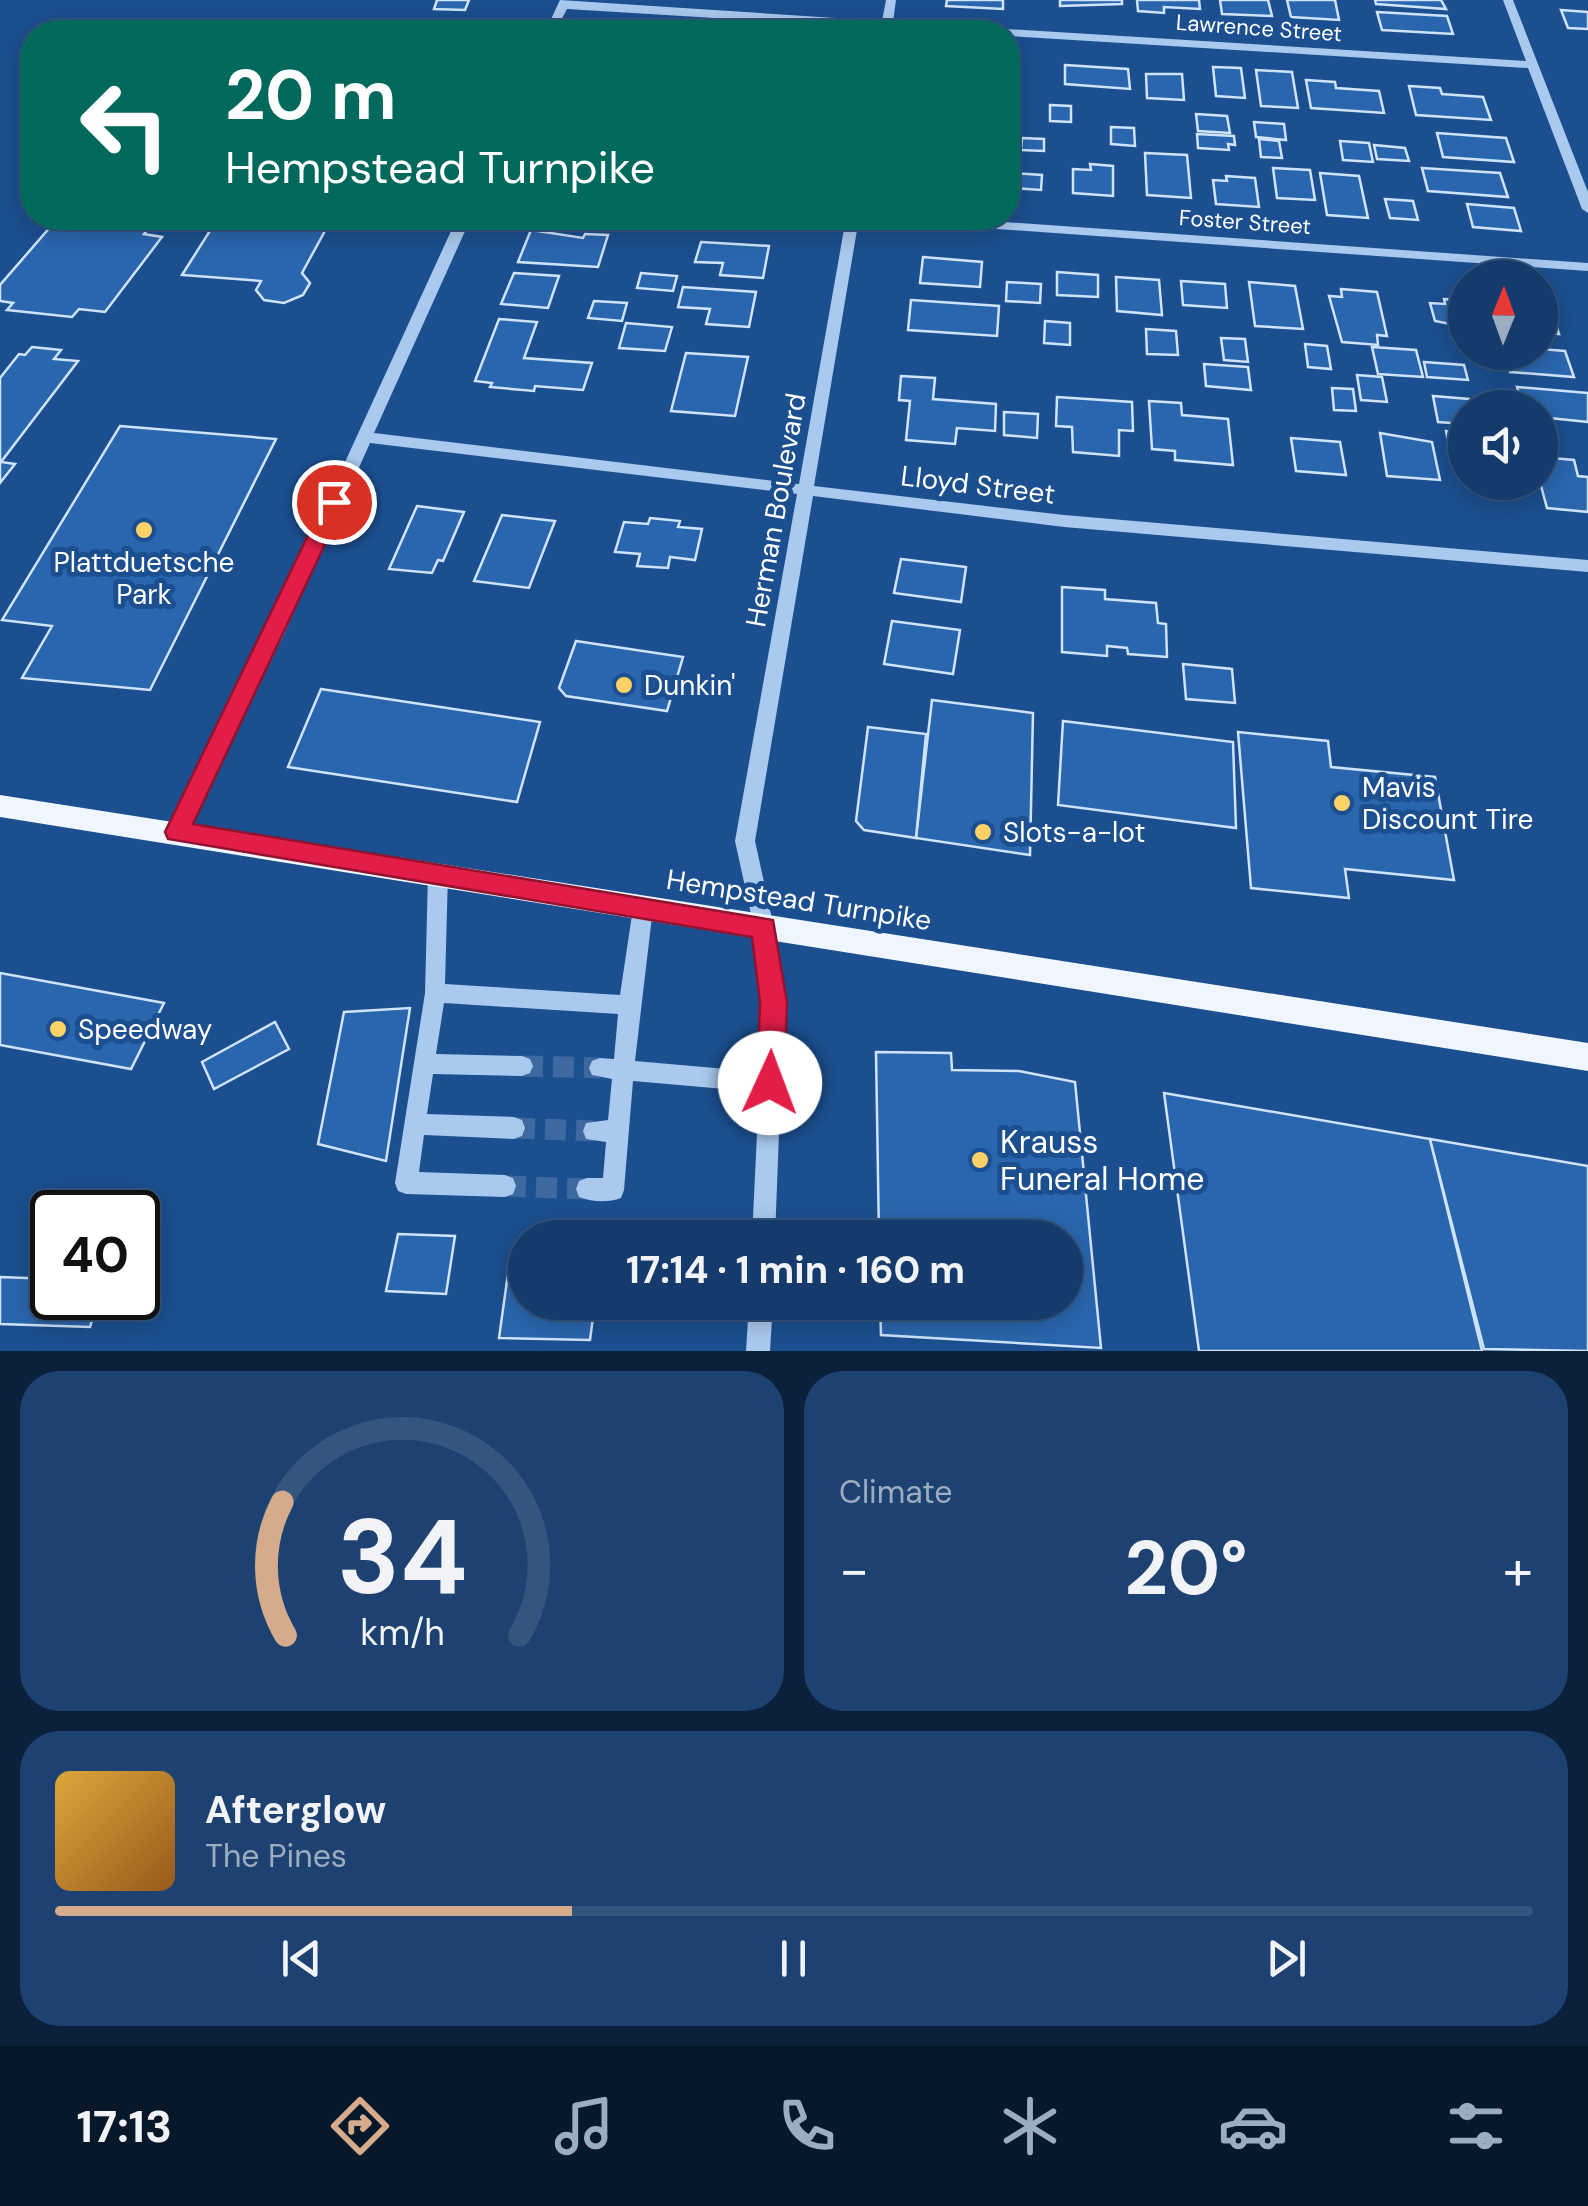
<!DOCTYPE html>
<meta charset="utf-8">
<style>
body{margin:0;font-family:"DM Sans",sans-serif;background:#1d4271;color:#f1f3f6;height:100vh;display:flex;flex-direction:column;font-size:38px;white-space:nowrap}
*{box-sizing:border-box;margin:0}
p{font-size:32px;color:#9dadc1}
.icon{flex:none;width:55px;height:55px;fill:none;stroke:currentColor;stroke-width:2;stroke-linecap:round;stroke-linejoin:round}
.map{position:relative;height:1351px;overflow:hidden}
.panel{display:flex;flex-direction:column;gap:20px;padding:20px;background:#0b203b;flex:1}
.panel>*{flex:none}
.hud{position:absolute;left:20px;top:20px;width:1000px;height:210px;border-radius:40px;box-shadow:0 5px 25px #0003,0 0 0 2px #33557e;background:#00695c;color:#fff;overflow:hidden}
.needle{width:65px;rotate:1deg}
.fabs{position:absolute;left:1448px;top:260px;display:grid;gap:20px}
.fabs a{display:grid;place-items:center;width:110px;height:110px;border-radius:50%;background:#143b6b;box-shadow:0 5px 25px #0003,0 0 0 2px #33557e;font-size:50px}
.speed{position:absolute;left:30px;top:1190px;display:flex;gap:20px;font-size:50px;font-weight:700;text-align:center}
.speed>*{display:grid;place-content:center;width:130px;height:130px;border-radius:50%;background:#143b6b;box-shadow:0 5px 25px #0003,0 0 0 2px #33557e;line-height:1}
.speed .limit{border:5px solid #111;border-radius:15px;background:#fff;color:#111}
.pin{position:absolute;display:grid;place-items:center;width:85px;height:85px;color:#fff;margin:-42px;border:5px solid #fff;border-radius:50%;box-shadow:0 2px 10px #0007}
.me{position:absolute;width:110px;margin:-55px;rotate:2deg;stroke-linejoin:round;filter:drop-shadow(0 0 8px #0008)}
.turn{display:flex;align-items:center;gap:35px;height:210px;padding:0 40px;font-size:45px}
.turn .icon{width:130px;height:130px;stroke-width:2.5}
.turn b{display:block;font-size:70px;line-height:85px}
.big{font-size:75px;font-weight:700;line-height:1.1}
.panel .card{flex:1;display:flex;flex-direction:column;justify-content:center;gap:15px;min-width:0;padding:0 35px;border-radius:40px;background:#1d4271}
.panel .dial{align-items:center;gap:0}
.dial svg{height:260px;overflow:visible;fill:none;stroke:#33557e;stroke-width:7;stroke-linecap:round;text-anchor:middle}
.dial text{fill:#f1f3f6;stroke:none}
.song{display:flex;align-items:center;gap:30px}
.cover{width:120px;height:120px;border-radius:15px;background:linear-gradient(135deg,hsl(40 70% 55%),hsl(30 70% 35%))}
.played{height:10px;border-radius:5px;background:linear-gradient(90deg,#d6ab8b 35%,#33557e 35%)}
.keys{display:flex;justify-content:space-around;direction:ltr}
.heat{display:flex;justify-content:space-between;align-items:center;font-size:55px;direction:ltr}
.panel .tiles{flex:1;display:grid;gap:20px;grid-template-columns:1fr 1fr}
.card:last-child{grid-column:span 2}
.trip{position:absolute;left:508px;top:1220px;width:575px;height:100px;border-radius:50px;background:#143b6b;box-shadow:0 5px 25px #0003,0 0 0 2px #33557e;font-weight:700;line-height:100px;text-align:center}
.menu{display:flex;height:160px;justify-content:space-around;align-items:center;background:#08182b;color:#9dadc1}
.menu .icon{width:70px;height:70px}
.menu .current{color:#d6ab8b}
.menu b{font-size:45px;color:#f1f3f6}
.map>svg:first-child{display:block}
.building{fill:#2a66ad;stroke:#cfe3fa;stroke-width:2.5}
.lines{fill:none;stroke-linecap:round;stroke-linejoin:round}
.minor-tunnel{stroke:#3d69a0;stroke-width:21;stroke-dasharray:21 10;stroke-linecap:butt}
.minor{fill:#a9c9ee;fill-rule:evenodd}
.major{fill:#f0f6ff;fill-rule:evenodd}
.route{fill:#e11d48;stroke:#92132f;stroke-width:2.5}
.poi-dot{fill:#ffd166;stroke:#1b4f8f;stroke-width:4}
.labels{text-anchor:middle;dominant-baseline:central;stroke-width:10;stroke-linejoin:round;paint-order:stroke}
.far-street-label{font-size:22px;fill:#fff;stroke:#1b4f8f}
.street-label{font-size:28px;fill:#fff;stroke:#1b4f8f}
.poi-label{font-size:28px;fill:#fff;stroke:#1b4f8f;text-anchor:start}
.near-poi-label{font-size:32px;fill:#fff;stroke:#1b4f8f;text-anchor:start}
</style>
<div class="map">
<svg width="1588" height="1351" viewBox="0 0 1588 1351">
<rect width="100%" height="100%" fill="#1b4f8f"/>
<g class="building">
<polygon points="437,0 469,0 465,10 434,9"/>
<polygon points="947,0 1003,0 1003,9 946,6"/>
<polygon points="1060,0 1122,0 1122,4 1060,6"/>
<polygon points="1137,0 1199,0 1200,9 1164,7 1164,13 1138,11"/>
<polygon points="1220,0 1268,0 1272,16 1222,14"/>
<polygon points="1287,0 1335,0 1339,20 1291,17"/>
<polygon points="1375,0 1441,0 1446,9 1376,4"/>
<polygon points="1561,10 1588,12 1588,29 1568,28"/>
<polygon points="1377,12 1447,16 1453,34 1382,30"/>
<polygon points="1065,65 1128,69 1130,89 1065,84"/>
<polygon points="1213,67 1241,68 1245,98 1216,96"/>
<polygon points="1256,70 1292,72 1298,108 1261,106"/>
<polygon points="1146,74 1182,74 1184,100 1147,98"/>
<polygon points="1306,80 1335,82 1336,88 1379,91 1384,113 1311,108"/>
<polygon points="1409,86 1440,88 1442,94 1483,97 1491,120 1416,115"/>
<polygon points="1050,105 1071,106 1071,122 1050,121"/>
<polygon points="1196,114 1227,116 1230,133 1198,131"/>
<polygon points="1254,122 1284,124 1286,140 1256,137"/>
<polygon points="1111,127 1134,128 1135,146 1111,144"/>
<polygon points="1437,133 1506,138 1514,162 1443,157"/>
<polygon points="1197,134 1234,136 1235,145 1228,144 1229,150 1198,148"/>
<polygon points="1022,138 1044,139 1044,151 1021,150"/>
<polygon points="1259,139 1279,141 1282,158 1261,157"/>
<polygon points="1340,141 1369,143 1373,162 1343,160"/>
<polygon points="1374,145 1405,148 1409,161 1377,159"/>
<polygon points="1145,153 1187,155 1191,198 1147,195"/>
<polygon points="1090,164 1113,166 1113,196 1073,193 1073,169 1091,170"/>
<polygon points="1273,168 1310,170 1315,200 1277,198"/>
<polygon points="1422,168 1500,173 1508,197 1428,191"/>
<polygon points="1012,173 1042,175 1041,190 1011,188"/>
<polygon points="1320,173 1359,176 1368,218 1327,215"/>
<polygon points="1226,176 1255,178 1259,207 1216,204 1213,180 1227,181"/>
<polygon points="1385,199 1413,201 1418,220 1390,218"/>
<polygon points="1467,204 1514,208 1521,231 1473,227"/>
<polygon points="58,218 157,218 144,234 162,237 105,312 79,309 72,317 7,310 13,303 0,301 0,285"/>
<polygon points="218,218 332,218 302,273 310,283 303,295 284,303 264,300 256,290 261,281 182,275"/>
<polygon points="531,230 583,238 585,234 608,235 598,267 518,262"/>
<polygon points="701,242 769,246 763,278 720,275 723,263 695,262"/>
<polygon points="923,257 982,262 980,287 920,283"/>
<polygon points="1057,272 1098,275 1098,297 1057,295"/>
<polygon points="514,273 559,276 548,308 501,304"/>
<polygon points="641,273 677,276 673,291 637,288"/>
<polygon points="1116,277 1159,280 1162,315 1117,311"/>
<polygon points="1181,281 1225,284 1227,308 1183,305"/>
<polygon points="1007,282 1041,284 1040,303 1006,301"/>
<polygon points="1249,282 1295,286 1303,329 1255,326"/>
<polygon points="683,287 756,292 749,327 706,324 710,309 678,307"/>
<polygon points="1341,289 1377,292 1387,336 1377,335 1378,345 1342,342 1329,296 1342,297"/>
<polygon points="1444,299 1465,300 1465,327 1435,321 1430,303 1445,304"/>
<polygon points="911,300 999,306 997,336 908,330"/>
<polygon points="594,301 627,303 622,321 588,318"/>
<polygon points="1540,305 1550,306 1559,334 1540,332"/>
<polygon points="499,319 537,322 524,358 592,363 583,390 535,386 534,391 490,387 492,383 475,381"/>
<polygon points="1045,321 1070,323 1070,345 1044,343"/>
<polygon points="626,323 672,327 665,351 619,348"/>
<polygon points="1146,329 1176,331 1178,355 1147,354"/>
<polygon points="1221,338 1245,339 1248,362 1224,360"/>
<polygon points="1305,344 1327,346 1331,369 1308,367"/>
<polygon points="32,347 61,350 54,359 78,361 1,462 15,464 0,483 0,378 19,354 25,355"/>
<polygon points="1372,347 1416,350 1423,377 1378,374"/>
<polygon points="1540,349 1565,351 1574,377 1510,372 1504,352 1540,352"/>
<polygon points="686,353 748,357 735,416 671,411"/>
<polygon points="1424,362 1464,365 1468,380 1427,377"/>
<polygon points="1204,364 1248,367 1251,390 1206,386"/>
<polygon points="1357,375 1382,377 1387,402 1361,400"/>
<polygon points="901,376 935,378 933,399 996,404 995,431 957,428 955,444 906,440 910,401 899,400"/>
<polygon points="1517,387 1588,393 1588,422 1540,417 1540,408 1523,408"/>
<polygon points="1332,388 1353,389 1356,411 1334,410"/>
<polygon points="1433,396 1469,399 1471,408 1465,408 1465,424 1438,422"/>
<polygon points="1057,397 1132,402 1133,431 1119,430 1119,456 1073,452 1072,427 1056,426"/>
<polygon points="1149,401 1181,403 1182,415 1228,419 1233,465 1175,460 1175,451 1152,449"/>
<polygon points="1004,412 1038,414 1037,438 1004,435"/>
<polygon points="120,426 276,439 150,690 22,678 52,626 2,620"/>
<polygon points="1446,431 1465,433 1465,461 1452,460"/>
<polygon points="1380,433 1432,442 1440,480 1387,476"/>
<polygon points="1291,438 1340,442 1346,475 1296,471"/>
<polygon points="1540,457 1574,460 1578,476 1588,477 1588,512 1547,508 1540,482"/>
<polygon points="417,506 464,512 443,561 438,560 432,573 389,569"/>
<polygon points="502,515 555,521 529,588 474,581"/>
<polygon points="650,518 680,521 678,527 702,529 695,560 670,557 668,568 637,566 640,554 615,552 624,522 648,524"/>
<polygon points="901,559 966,567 961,602 894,593"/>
<polygon points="1062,587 1105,590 1105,599 1156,603 1158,623 1166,624 1167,657 1128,654 1127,648 1107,646 1107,656 1062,652"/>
<polygon points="892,621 960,630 953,674 884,664"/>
<polygon points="576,641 683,657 667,711 566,696 559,688"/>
<polygon points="1183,664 1232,669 1235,703 1186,699"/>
<polygon points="321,689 540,722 517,802 288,767"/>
<polygon points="932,700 1033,713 1030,855 916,838"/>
<polygon points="1063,721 1233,742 1236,828 1058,805"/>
<polygon points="868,727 926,734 916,838 864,830 856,821"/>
<polygon points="1238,732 1328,741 1331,767 1435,777 1454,880 1345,869 1349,898 1251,888"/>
<polygon points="0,973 164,1003 131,1069 0,1045"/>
<polygon points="410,1008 386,1161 318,1144 344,1012"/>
<polygon points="275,1022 289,1049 214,1089 202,1062"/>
<polygon points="876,1052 951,1053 952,1070 1019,1071 1075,1082 1101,1348 881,1335 880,1302 1065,1302 1065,1238 879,1238"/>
<polygon points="1164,1093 1430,1139 1482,1351 1199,1351"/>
<polygon points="1430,1139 1588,1166 1588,1351 1484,1349"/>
<polygon points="398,1234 455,1236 446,1294 386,1291"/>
<polygon points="510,1259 525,1260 525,1302 601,1302 600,1317 593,1317 590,1340 499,1338"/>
<polygon points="0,1277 52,1279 52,1298 66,1298 64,1303 97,1303 90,1327 0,1324"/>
</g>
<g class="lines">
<g class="minor-tunnel">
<polyline points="522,1066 600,1068"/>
<polyline points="514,1128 594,1131"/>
<polyline points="505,1186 587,1189"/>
</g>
<g class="minor">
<polygon points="560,0 882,21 886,0 896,0 893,22 1526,61 1503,0 1513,0 1588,192 1588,213 1582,209 1528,68 1008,36 1008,32 892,29 891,32 881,32 881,28 567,9 555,32 545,32"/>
<path d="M 457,218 L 471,218 L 374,433 L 799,484 L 846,218 L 859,218 L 814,486 L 1064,515 L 1588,560 L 1588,572 L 1064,527 L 813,496 L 755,841 L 774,928 L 784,1002 L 775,1238 L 752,1238 L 759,1092 L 633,1081 L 624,1190 L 621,1198 C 608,1203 592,1202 579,1197 L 576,1189 L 579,1181 L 587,1178 L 603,1178 L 606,1142 L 586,1139 L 583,1131 L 586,1123 L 608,1120 L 612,1079 L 592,1075 L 589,1068 L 592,1061 L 600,1058 L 614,1059 L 618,1014 L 444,1003 L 436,1054 L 522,1056 L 530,1059 L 533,1066 L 530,1073 L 522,1076 L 433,1074 L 427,1114 L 514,1117 L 522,1120 L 525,1128 L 522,1136 L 514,1139 L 424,1135 L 419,1172 L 505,1175 L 513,1178 L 516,1186 L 513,1194 L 505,1197 L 406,1194 L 398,1191 L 395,1183 L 425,993 L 428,874 L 431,868 L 438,866 L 445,868 L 448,874 L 445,984 L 620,995 L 633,908 L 636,902 L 643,899 L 650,902 L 653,908 L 635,1061 L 760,1072 L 764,1002 L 754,928 L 735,841 L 797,494 L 370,443 L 285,632 L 184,838 L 177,840 L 170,838 L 167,832 L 267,632 Z"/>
<polygon points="892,218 947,218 1588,263 1588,271 899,222"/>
<polygon points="749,1302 773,1302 770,1351 746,1351"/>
</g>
<polygon class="major" points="0,795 1588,1043 1588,1071 0,817"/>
</g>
<polygon class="route" points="334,495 345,502 193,824 773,920 787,1002 784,1083 780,1092 770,1096 761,1092 757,1083 760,1002 752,937 168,839 165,832 324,502"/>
<g class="poi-dot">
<circle cx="144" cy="530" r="10"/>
<circle cx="624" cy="685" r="10"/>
<circle cx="1342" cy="803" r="10"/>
<circle cx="983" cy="832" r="10"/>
<circle cx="58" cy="1029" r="10"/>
<circle cx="980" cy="1160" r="10"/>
</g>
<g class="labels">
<g class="far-street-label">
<text transform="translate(1259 28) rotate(4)">Lawrence Street</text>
<text transform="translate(1245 222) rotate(4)">Foster Street</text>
</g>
<g class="street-label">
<text transform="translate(978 485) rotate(7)">Lloyd Street</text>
<text transform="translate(776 510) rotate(-80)">Herman Boulevard</text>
<text transform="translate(799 900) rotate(9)">Hempstead Turnpike</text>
</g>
<g class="poi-label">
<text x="144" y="562" text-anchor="middle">Plattduetsche<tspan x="144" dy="32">Park</tspan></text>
<text x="644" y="685">Dunkin'</text>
<text x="1362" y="787">Mavis<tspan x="1362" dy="32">Discount Tire</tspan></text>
<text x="1003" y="832">Slots-a-lot</text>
<text x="78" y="1029">Speedway</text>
</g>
<g class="near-poi-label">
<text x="1000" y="1142">Krauss<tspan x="1000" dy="37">Funeral Home</tspan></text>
</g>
</g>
</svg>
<div class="fabs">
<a><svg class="needle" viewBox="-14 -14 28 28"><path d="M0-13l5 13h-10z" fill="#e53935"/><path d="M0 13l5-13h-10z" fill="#9dadc1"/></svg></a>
<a><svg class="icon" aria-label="sound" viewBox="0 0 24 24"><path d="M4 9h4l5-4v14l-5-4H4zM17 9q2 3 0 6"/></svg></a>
</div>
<div class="speed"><div class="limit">40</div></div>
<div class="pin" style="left:334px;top:502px;background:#d93025"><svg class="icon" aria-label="arrive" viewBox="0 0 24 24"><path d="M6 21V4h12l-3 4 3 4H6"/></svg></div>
<svg class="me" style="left:770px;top:1083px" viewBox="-20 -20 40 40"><circle r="19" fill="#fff"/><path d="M0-13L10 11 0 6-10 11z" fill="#e11d48"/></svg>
<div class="trip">17:14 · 1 min · 160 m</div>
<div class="hud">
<div class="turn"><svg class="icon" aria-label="left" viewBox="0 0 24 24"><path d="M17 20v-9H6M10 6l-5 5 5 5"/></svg><div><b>20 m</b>Hempstead Turnpike</div></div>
</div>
</div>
<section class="panel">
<div class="tiles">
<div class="card dial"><svg viewBox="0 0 100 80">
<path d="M14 69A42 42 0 1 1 86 69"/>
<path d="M14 69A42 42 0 0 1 13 28" stroke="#d6ab8b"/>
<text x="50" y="56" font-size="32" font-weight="700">34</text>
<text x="50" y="72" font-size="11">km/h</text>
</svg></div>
<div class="card"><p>Climate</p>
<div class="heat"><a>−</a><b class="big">20°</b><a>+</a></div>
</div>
<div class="card">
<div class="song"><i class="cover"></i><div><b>Afterglow</b><p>The Pines</p></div></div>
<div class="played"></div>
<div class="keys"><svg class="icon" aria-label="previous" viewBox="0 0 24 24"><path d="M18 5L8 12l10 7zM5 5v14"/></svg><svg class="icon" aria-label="pause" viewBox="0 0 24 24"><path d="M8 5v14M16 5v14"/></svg><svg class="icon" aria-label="next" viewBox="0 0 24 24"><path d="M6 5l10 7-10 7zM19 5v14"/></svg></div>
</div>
</div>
</section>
<nav class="menu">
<b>17:13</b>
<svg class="icon current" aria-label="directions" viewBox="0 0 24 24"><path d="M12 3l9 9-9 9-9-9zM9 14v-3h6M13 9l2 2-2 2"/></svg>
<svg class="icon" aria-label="music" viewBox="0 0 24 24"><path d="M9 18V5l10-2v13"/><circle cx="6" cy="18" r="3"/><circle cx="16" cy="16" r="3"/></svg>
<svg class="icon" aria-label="phone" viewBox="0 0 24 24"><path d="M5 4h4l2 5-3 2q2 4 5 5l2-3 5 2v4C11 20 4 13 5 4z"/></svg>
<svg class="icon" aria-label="climate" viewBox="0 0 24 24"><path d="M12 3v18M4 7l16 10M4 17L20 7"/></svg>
<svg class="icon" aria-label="car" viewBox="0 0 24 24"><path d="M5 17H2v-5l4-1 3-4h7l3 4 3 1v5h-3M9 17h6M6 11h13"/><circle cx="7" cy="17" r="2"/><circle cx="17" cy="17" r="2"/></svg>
<svg class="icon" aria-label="filters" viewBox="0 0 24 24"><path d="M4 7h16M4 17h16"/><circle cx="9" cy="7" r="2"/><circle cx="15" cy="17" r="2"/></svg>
</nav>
